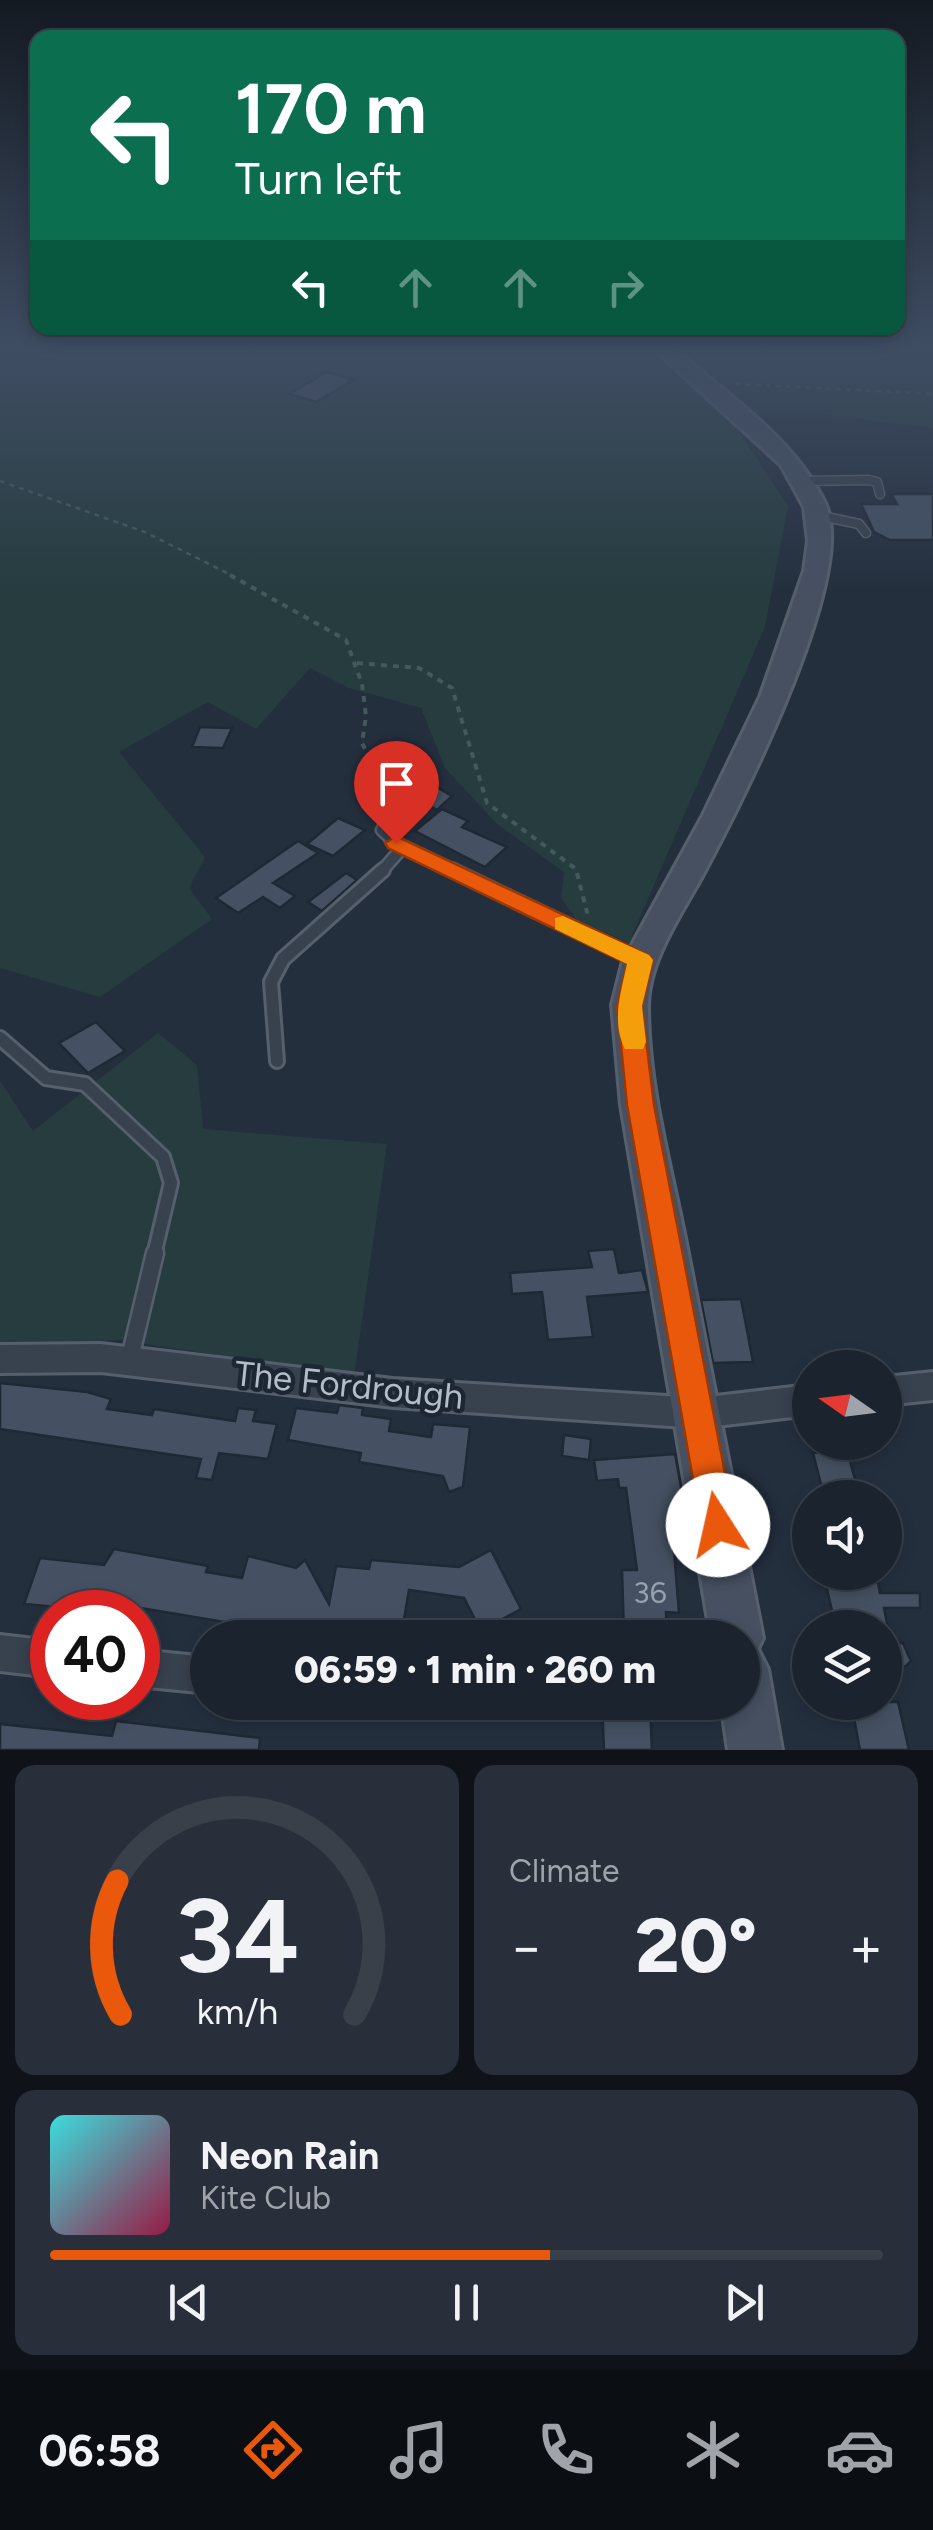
<!DOCTYPE html>
<meta charset="utf-8">
<style>
body{margin:0;font-family:Figtree,sans-serif;background:#282f3a;color:#f1f3f6;height:100vh;display:flex;flex-direction:column;font-size:38px;white-space:nowrap}
*{box-sizing:border-box;margin:0}
p{font-size:32px;color:#a0a4aa}
.icon{flex:none;width:55px;height:55px;fill:none;stroke:currentColor;stroke-width:2;stroke-linecap:round;stroke-linejoin:round}
.map{position:relative;height:1750px;overflow:hidden}
.sheet{display:flex;flex-direction:column;gap:15px;padding:15px;background:#0f1319;flex:1}
.sheet>*{flex:none}
.banner{position:absolute;left:30px;top:30px;width:875px;height:305px;border-radius:20px;box-shadow:0 5px 15px #0003,0 0 0 2px #39404a;background:#0b6e4f;color:#fff;overflow:hidden}
.needle{width:65px;rotate:284deg}
.tools{position:absolute;left:792px;top:1350px;display:grid;gap:20px}
.tools a{display:grid;place-items:center;width:110px;height:110px;border-radius:50%;background:#1b232e;box-shadow:0 5px 15px #0003,0 0 0 2px #39404a;font-size:50px}
.speed{position:absolute;left:30px;top:1590px;display:flex;gap:20px;font-size:50px;font-weight:700;text-align:center}
.speed>*{display:grid;place-content:center;width:130px;height:130px;border-radius:50%;background:#1b232e;box-shadow:0 5px 15px #0003,0 0 0 2px #39404a;line-height:1}
.speed .limit{border:15px solid #d22;background:#fff;color:#111}
.pin{position:absolute;display:grid;place-items:center;width:85px;height:85px;color:#fff;margin:-102px -42px;border-radius:50% 50% 50% 0;rotate:-45deg;box-shadow:0 0 10px #0007}
.pin .icon{rotate:45deg}
.me{position:absolute;width:110px;margin:-55px;rotate:350deg;stroke-linejoin:round;filter:drop-shadow(0 0 8px #0008)}
.turn{display:flex;align-items:center;gap:35px;height:210px;padding:0 40px;font-size:45px}
.turn .icon{width:130px;height:130px;stroke-width:2.5}
.turn b{display:block;font-size:70px;line-height:85px}
.lanes{display:flex;align-items:center;height:95px;padding:0 40px;background:#0003;justify-content:center;gap:50px;direction:ltr}
.lanes .off{opacity:.35}
.big{font-size:75px;font-weight:800;line-height:1.1}
.sheet .tile{flex:1;display:flex;flex-direction:column;justify-content:center;gap:15px;min-width:0;padding:0 35px;border-radius:20px;background:#282f3a}
.sheet .dial{align-items:center;gap:0}
.dial svg{height:260px;overflow:visible;fill:none;stroke:#39404a;stroke-width:7;stroke-linecap:round;text-anchor:middle}
.dial text{fill:#f1f3f6;stroke:none}
.song{display:flex;align-items:center;gap:30px}
.cover{width:120px;height:120px;border-radius:15px;background:linear-gradient(135deg,hsl(180 70% 55%),hsl(340 70% 35%))}
.played{height:10px;border-radius:5px;background:linear-gradient(90deg,#ea580c 60%,#39404a 60%)}
.keys{display:flex;justify-content:space-around;direction:ltr}
.heat{display:flex;justify-content:space-between;align-items:center;font-size:55px;direction:ltr}
.sheet .tiles{flex:1;display:grid;gap:15px;grid-template-columns:1fr 1fr}
.tile:last-child{grid-column:span 2}
.trip{position:absolute;left:190px;top:1620px;width:570px;height:100px;border-radius:50px;background:#1b232e;box-shadow:0 5px 15px #0003,0 0 0 2px #39404a;font-weight:800;line-height:100px;text-align:center}
.tab-bar{display:flex;height:160px;justify-content:space-around;align-items:center;background:#0b0e12;color:#a0a4aa}
.tab-bar .icon{width:70px;height:70px}
.tab-bar .current{color:#ea580c}
.tab-bar b{font-size:45px;color:#f1f3f6}
.map>svg:first-child{display:block}
.green{fill:#263c3f}
.building{fill:#455162;stroke:#1f2835;stroke-width:2.5}
.lines{fill:none;stroke-linecap:round;stroke-linejoin:round}
.lane-far3-casing{stroke:#565f6c;stroke-width:11}
.lane-far2-casing{stroke:#565f6c;stroke-width:15}
.lane-far1-casing{stroke:#565f6c;stroke-width:18}
.lane-casing{stroke:#565f6c;stroke-width:21}
.street-casing{stroke:#565f6c;stroke-width:6}
.secondary-casing{stroke:#565f6c;stroke-width:6}
.path-far1{stroke:#44595c;stroke-width:2.5;stroke-dasharray:5 5;stroke-linecap:butt}
.path{stroke:#44595c;stroke-width:4;stroke-dasharray:6 6;stroke-linecap:butt}
.lane-far3{stroke:#38414e;stroke-width:8}
.lane-far2{stroke:#38414e;stroke-width:10}
.lane-far1{stroke:#38414e;stroke-width:12}
.lane{stroke:#38414e;stroke-width:16}
.street{fill:#38414e;fill-rule:evenodd}
.secondary{fill:#465061;fill-rule:evenodd}
.route{fill:#ea580c;stroke:#983908;stroke-width:2.5}
.slow{fill:#f59e0b}
.labels{text-anchor:middle;dominant-baseline:central;stroke-width:9;stroke-linejoin:round;paint-order:stroke}
.near-number-label{font-size:30px;fill:#98a1af}
.near-street-label{font-size:35px;fill:#b4bcc9;stroke:#1d2633}
</style>
<div class="map">
<svg width="933" height="1750" viewBox="0 0 933 1750">
<rect width="100%" height="100%" fill="#242f3e"/>
<g class="green">
<polygon points="0,348 644,348 732,421 788,506 765,627 629,943 577,920 561,898 564,872 497,824 445,768 421,708 349,688 310,668 256,729 208,702 119,752 205,857 189,888 212,919 100,997 0,968"/>
<polygon points="682,348 933,348 933,428 818,414 751,414"/>
<polygon points="158,1033 197,1065 203,1129 387,1144 354,1376 120,1340 0,1345 0,1081 33,1131"/>
</g>
<g class="building">
<polygon points="327,372 353,380 316,402 289,394"/>
<polygon points="891,494 933,494 933,540 890,540 874,532 861,504 897,504"/>
<polygon points="200,727 232,728 223,748 192,747"/>
<polygon points="413,773 452,796 437,810 396,786"/>
<polygon points="442,809 468,821 462,827 507,847 485,867 415,831"/>
<polygon points="338,818 365,830 333,856 307,844"/>
<polygon points="298,841 318,853 273,883 295,896 280,908 263,897 238,913 216,898"/>
<polygon points="346,873 357,880 322,911 308,902"/>
<polygon points="96,1022 125,1051 88,1073 59,1043"/>
<polygon points="614,1249 619,1273 642,1270 648,1292 587,1297 593,1337 548,1340 542,1292 512,1294 510,1273 592,1267 588,1251"/>
<polygon points="741,1299 753,1362 713,1363 701,1300"/>
<polygon points="0,1383 87,1392 111,1399 107,1409 152,1415 154,1409 235,1421 238,1408 256,1410 253,1421 277,1424 268,1459 219,1453 212,1480 196,1478 201,1459 0,1429"/>
<polygon points="339,1405 363,1408 362,1415 391,1419 389,1431 431,1437 433,1424 470,1427 463,1487 449,1492 443,1476 359,1462 361,1453 288,1440 296,1408 337,1413"/>
<polygon points="564,1435 591,1439 589,1460 562,1456"/>
<polygon points="847,1450 859,1494 824,1496 813,1453"/>
<polygon points="675,1454 688,1525 672,1526 679,1613 666,1612 667,1638 624,1637 622,1570 637,1570 626,1488 619,1488 618,1479 597,1481 594,1460"/>
<polygon points="114,1549 208,1566 206,1572 242,1578 248,1556 296,1568 305,1560 329,1604 336,1566 369,1569 371,1560 459,1567 491,1550 521,1609 481,1631 464,1598 409,1590 402,1631 353,1624 351,1632 299,1626 297,1634 134,1607 132,1612 113,1612 24,1604 40,1558 104,1565"/>
<polygon points="823,1572 876,1572 880,1593 920,1593 920,1608 884,1608 888,1628 836,1628"/>
<polygon points="903,1643 911,1661 906,1666 885,1667 885,1644"/>
<polygon points="602,1702 650,1703 652,1750 604,1750"/>
<polygon points="851,1702 898,1702 909,1750 860,1750"/>
<polygon points="116,1721 260,1738 259,1750 0,1750 0,1724 112,1736"/>
</g>
<g class="lines">
<g class="lane-far3-casing">
<g id="lane-far3">
<polyline points="804,481 869,480 877,482 880,494"/>
<polyline points="817,515 859,524 866,533"/>
</g>
</g>
<g class="lane-far2-casing">
<g id="lane-far2">
<polyline points="396,805 382,830 396,843 457,872"/>
<polyline points="381,872 403,847"/>
</g>
</g>
<g class="lane-far1-casing">
<g id="lane-far1">
<polyline points="452,870 637,959"/>
<polyline points="0,1038 46,1078 85,1084 163,1157 171,1183 154,1255"/>
<polyline points="277,1061 271,982 283,959 383,870"/>
</g>
</g>
<g class="lane-casing">
<polyline id="lane" points="129,1362 155,1253"/>
</g>
<g class="street-casing">
<g id="street">
<polygon points="101,1344 393,1379 699,1398 810,1385 810,1415 699,1428 393,1407 101,1372 0,1373 0,1345"/>
<polygon points="933,1372 933,1400 885,1405 885,1377"/>
<polygon points="0,1635 52,1641 52,1677 0,1671"/>
<polygon points="138,1650 208,1657 208,1693 138,1686"/>
</g>
</g>
<g class="secondary-casing">
<path id="secondary" d="M 653,348 L 674,348 C 727,395 794,438 825,503 C 859,573 742,801 706,869 C 684,911 648,959 648,1007 C 648,1084 670,1163 685,1238 C 711,1371 737,1505 763,1638 L 758,1649 L 768,1669 L 782,1750 L 728,1750 L 721,1702 L 742,1702 L 742,1638 L 711,1638 L 621,1105 L 612,1005 L 623,961 L 702,817 L 760,697 L 804,571 L 808,541 L 804,507 L 781,465 Z"/>
</g>
<g class="path-far1">
<polyline points="736,384 933,394"/>
<polyline points="0,481 145,532 235,577"/>
</g>
<g class="path">
<polyline points="230,575 346,640 362,684 366,716 362,743 387,793"/>
<polyline points="357,663 419,668 452,688 487,803 576,869 588,916"/>
</g>
<use href="#lane-far3" class="lane-far3"/>
<use href="#lane-far2" class="lane-far2"/>
<use href="#lane-far1" class="lane-far1"/>
<use href="#lane" class="lane"/>
<use href="#street" class="street"/>
<use href="#secondary" class="secondary"/>
</g>
<linearGradient id="sky" x2="0" y2="1"><stop stop-color="#141a22"/><stop offset="0.59" stop-color="#3f4d63"/><stop offset="1" stop-color="#3f4d63" stop-opacity="0"/></linearGradient>
<rect width="933" height="593" fill="url(#sky)"/>
<polygon class="route" points="396,836 649,955 653,960 642,1006 654,1105 735,1525 730,1537 718,1542 706,1537 701,1525 627,1105 617,1006 627,964 388,848 385,843"/>
<path class="slow" d="M 563,916 L 649,955 L 653,960 L 642,1006 L 646,1042 L 643,1049 L 625,1049 C 611,1022 621,992 627,964 L 555,929 L 555,918 Z"/>
<g class="labels">
<g class="near-number-label">
<text x="650" y="1592">36</text>
</g>
<g class="near-street-label">
<text transform="translate(349 1385) rotate(6)">The Fordrough</text>
</g>
</g>
</svg>
<div class="tools">
<a><svg class="needle" viewBox="-14 -14 28 28"><path d="M0-13l5 13h-10z" fill="#e53935"/><path d="M0 13l5-13h-10z" fill="#a0a4aa"/></svg></a>
<a><svg class="icon" aria-label="sound" viewBox="0 0 24 24"><path d="M4 9h4l5-4v14l-5-4H4zM17 9q2 3 0 6"/></svg></a>
<a><svg class="icon" aria-label="layers" viewBox="0 0 24 24"><path d="M12 4l9 5-9 5-9-5zM3 14l9 5 9-5"/></svg></a>
</div>
<div class="speed"><div class="limit">40</div></div>
<div class="pin" style="left:396px;top:843px;background:#d93025"><svg class="icon" aria-label="arrive" viewBox="0 0 24 24"><path d="M6 21V4h12l-3 4 3 4H6"/></svg></div>
<svg class="me" style="left:718px;top:1525px" viewBox="-20 -20 40 40"><circle r="19" fill="#fff"/><path d="M0-13L10 11 0 6-10 11z" fill="#ea580c"/></svg>
<div class="trip">06:59 · 1 min · 260 m</div>
<div class="banner">
<div class="turn"><svg class="icon" aria-label="left" viewBox="0 0 24 24"><path d="M17 20v-9H6M10 6l-5 5 5 5"/></svg><div><b>170 m</b>Turn left</div></div>
<div class="lanes"><svg class="icon" aria-label="left" viewBox="0 0 24 24"><path d="M17 20v-9H6M10 6l-5 5 5 5"/></svg><svg class="icon off" aria-label="ahead" viewBox="0 0 24 24"><path d="M12 20V5M6 11l6-6 6 6"/></svg><svg class="icon off" aria-label="ahead" viewBox="0 0 24 24"><path d="M12 20V5M6 11l6-6 6 6"/></svg><svg class="icon off" aria-label="right" viewBox="0 0 24 24"><path d="M7 20v-9h11M14 6l5 5-5 5"/></svg></div>
</div>
</div>
<section class="sheet">
<div class="tiles">
<div class="tile dial"><svg viewBox="0 0 100 80">
<path d="M14 69A42 42 0 1 1 86 69"/>
<path d="M14 69A42 42 0 0 1 13 28" stroke="#ea580c"/>
<text x="50" y="56" font-size="32" font-weight="700">34</text>
<text x="50" y="72" font-size="11">km/h</text>
</svg></div>
<div class="tile"><p>Climate</p>
<div class="heat"><a>−</a><b class="big">20°</b><a>+</a></div>
</div>
<div class="tile">
<div class="song"><i class="cover"></i><div><b>Neon Rain</b><p>Kite Club</p></div></div>
<div class="played"></div>
<div class="keys"><svg class="icon" aria-label="previous" viewBox="0 0 24 24"><path d="M18 5L8 12l10 7zM5 5v14"/></svg><svg class="icon" aria-label="pause" viewBox="0 0 24 24"><path d="M8 5v14M16 5v14"/></svg><svg class="icon" aria-label="next" viewBox="0 0 24 24"><path d="M6 5l10 7-10 7zM19 5v14"/></svg></div>
</div>
</div>
</section>
<nav class="tab-bar">
<b>06:58</b>
<svg class="icon current" aria-label="directions" viewBox="0 0 24 24"><path d="M12 3l9 9-9 9-9-9zM9 14v-3h6M13 9l2 2-2 2"/></svg>
<svg class="icon" aria-label="music" viewBox="0 0 24 24"><path d="M9 18V5l10-2v13"/><circle cx="6" cy="18" r="3"/><circle cx="16" cy="16" r="3"/></svg>
<svg class="icon" aria-label="phone" viewBox="0 0 24 24"><path d="M5 4h4l2 5-3 2q2 4 5 5l2-3 5 2v4C11 20 4 13 5 4z"/></svg>
<svg class="icon" aria-label="climate" viewBox="0 0 24 24"><path d="M12 3v18M4 7l16 10M4 17L20 7"/></svg>
<svg class="icon" aria-label="car" viewBox="0 0 24 24"><path d="M5 17H2v-5l4-1 3-4h7l3 4 3 1v5h-3M9 17h6M6 11h13"/><circle cx="7" cy="17" r="2"/><circle cx="17" cy="17" r="2"/></svg>
</nav>
